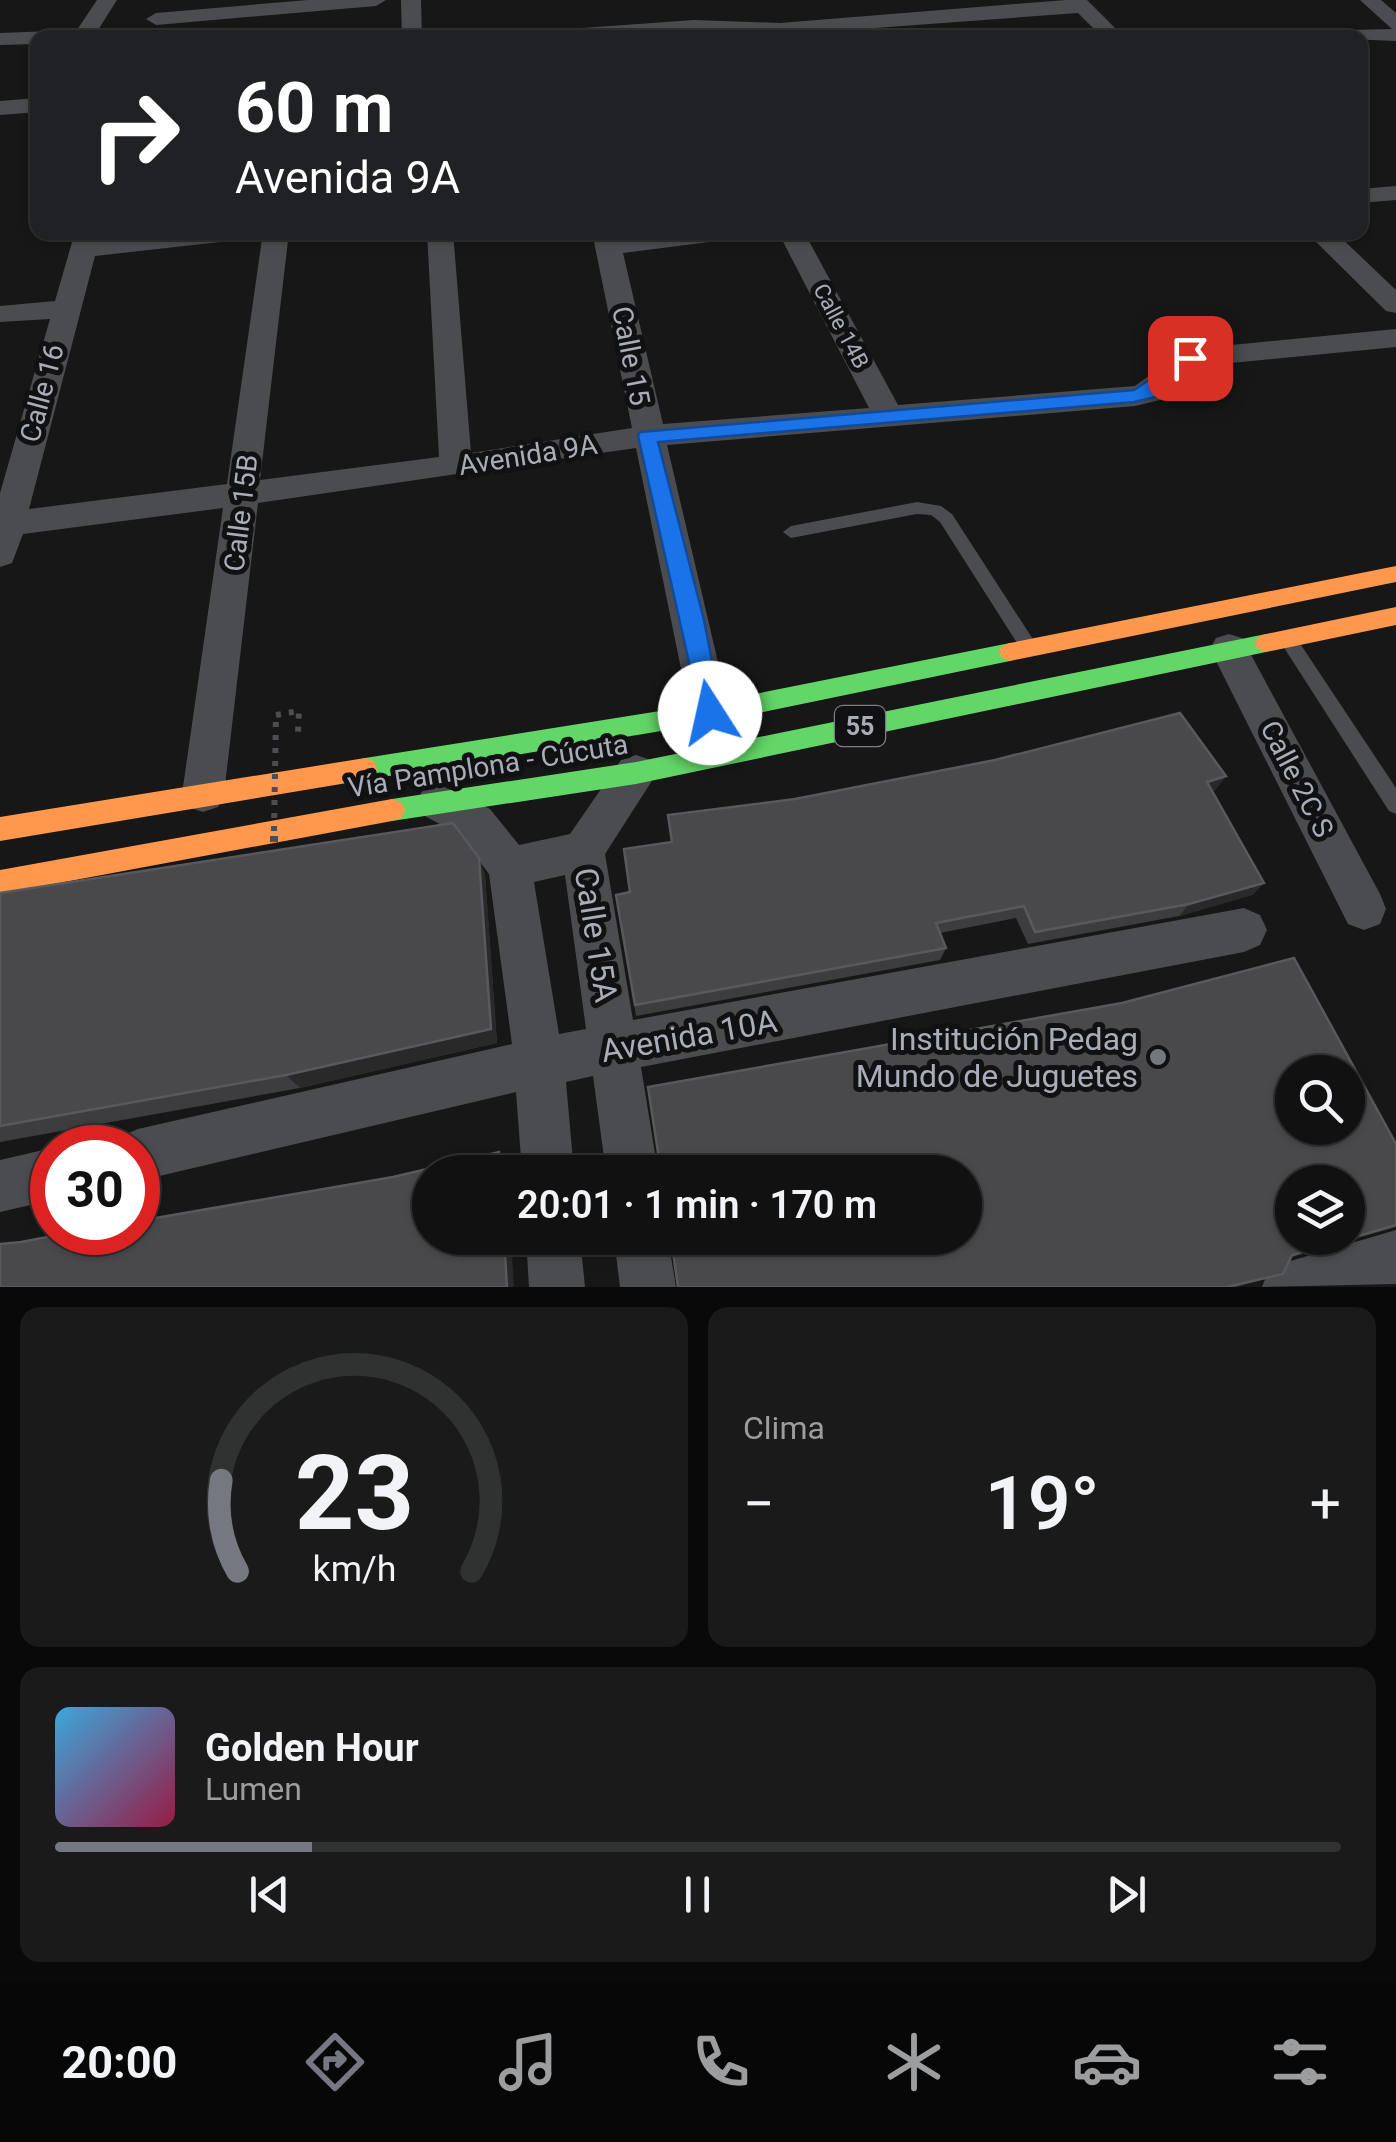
<!DOCTYPE html>
<html lang="es">
<meta charset="utf-8">
<style>
body{margin:0;font-family:Roboto,sans-serif;background:#1a1a1a;color:#f1f3f6;height:100vh;display:flex;flex-direction:column;font-size:38px;white-space:nowrap}
*{box-sizing:border-box;margin:0}
p{font-size:32px;color:#9c9d9f}
.icon{flex:none;width:55px;height:55px;fill:none;stroke:currentColor;stroke-width:2;stroke-linecap:round;stroke-linejoin:round}
.map{position:relative;height:1287px;overflow:hidden}
.side{display:flex;flex-direction:column;gap:20px;padding:20px;background:#090909;flex:1}
.side>*{flex:none}
.top-card{position:absolute;left:30px;top:30px;width:1338px;height:210px;border-radius:20px;box-shadow:0 2px 8px #0004,0 0 0 2px #303131;background:#202124;color:#fff;overflow:hidden}
.fabs{position:absolute;left:1275px;top:1055px;display:grid;gap:20px}
.fabs a{display:grid;place-items:center;width:90px;height:90px;border-radius:50%;background:#111;box-shadow:0 2px 8px #0004,0 0 0 2px #303131;font-size:50px}
.speed{position:absolute;left:30px;top:1125px;display:flex;gap:20px;font-size:50px;font-weight:700;text-align:center}
.speed>*{display:grid;place-content:center;width:130px;height:130px;border-radius:50%;background:#111;box-shadow:0 2px 8px #0004,0 0 0 2px #303131;line-height:1}
.speed .limit{border:15px solid #d22;background:#fff;color:#111}
.pin{position:absolute;display:grid;place-items:center;width:85px;height:85px;color:#fff;margin:-42px;border-radius:20px;box-shadow:0 5px 15px #0006}
.me{position:absolute;width:110px;margin:-55px;rotate:350deg;stroke-linejoin:round;filter:drop-shadow(0 0 8px #0008)}
.turn{display:flex;align-items:center;gap:35px;height:210px;padding:0 40px;font-size:45px}
.turn .icon{width:130px;height:130px;stroke-width:2.5}
.turn b{display:block;font-size:70px;line-height:85px}
.big{font-size:75px;font-weight:600;line-height:1.1}
.side .tile{flex:1;display:flex;flex-direction:column;justify-content:center;gap:15px;min-width:0;padding:0 35px;border-radius:20px;background:#1a1a1a}
.side .dial{align-items:center;gap:0}
.dial svg{height:260px;overflow:visible;fill:none;stroke:#303131;stroke-width:7;stroke-linecap:round;text-anchor:middle}
.dial text{fill:#f1f3f6;stroke:none}
.song{display:flex;align-items:center;gap:30px}
.cover{width:120px;height:120px;border-radius:15px;background:linear-gradient(135deg,hsl(200 70% 55%),hsl(340 70% 35%))}
.played{height:10px;border-radius:5px;background:linear-gradient(90deg,#757880 20%,#303131 20%)}
.keys{display:flex;justify-content:space-around;direction:ltr}
.heat{display:flex;justify-content:space-between;align-items:center;font-size:55px;direction:ltr}
.side .tiles{flex:1;display:grid;gap:20px;grid-template-columns:1fr 1fr}
.tile:last-child{grid-column:span 2}
.trip{position:absolute;left:412px;top:1155px;width:570px;height:100px;border-radius:50px;background:#111;box-shadow:0 2px 8px #0004,0 0 0 2px #303131;font-weight:600;line-height:100px;text-align:center}
.tab-bar{display:flex;height:160px;justify-content:space-around;align-items:center;background:#070707;color:#9c9d9f}
.tab-bar .icon{width:70px;height:70px}
.tab-bar .selected{color:#757880}
.tab-bar b{font-size:45px;color:#f1f3f6}
.map>svg:first-child{display:block}
.lines{fill:none;stroke-linecap:round;stroke-linejoin:round}
.path{stroke:#4d4e52;stroke-width:6;stroke-dasharray:5 8;stroke-linecap:butt}
.lane{fill:#4b4c50;fill-rule:evenodd}
.street{fill:#4b4c50;fill-rule:evenodd}
.fast{fill:#63d668;fill-rule:evenodd}
.slow{fill:#ff974d;fill-rule:evenodd}
.path-bridge-far1{stroke:#4d4e52;stroke-width:6;stroke-dasharray:5 8;stroke-linecap:butt}
.path-bridge{stroke:#4d4e52;stroke-width:8;stroke-dasharray:6 10;stroke-linecap:butt}
.wall{fill:#3d3d3f}
.shaded-wall{fill:#29292a}
.building{fill:#49494c;stroke:#58595d;stroke-width:2.5;fill-rule:evenodd}
.route{fill:#1a73e8;stroke:#114b97;stroke-width:2.5}
.poi-dot{fill:#757880;stroke:#111113;stroke-width:4}
.labels{text-anchor:middle;dominant-baseline:central;stroke-width:10;stroke-linejoin:round;paint-order:stroke}
.far-street-label{font-size:22px;fill:#a8adb8;stroke:#111113}
.shield{fill:#111113;stroke:#7b7e86;stroke-width:2.5}
.shield-label{font-size:25px;font-weight:bold;fill:#a8adb8}
.street-label{font-size:28px;fill:#a8adb8;stroke:#111113}
.near-street-label{font-size:32px;fill:#a8adb8;stroke:#111113}
.near-poi-label{font-size:32px;fill:#a8adb8;stroke:#111113;text-anchor:end}
</style>
<div class="map">
<svg width="1396" height="1287" viewBox="0 0 1396 1287">
<rect width="100%" height="100%" fill="#171717"/>
<g class="lines">
<polyline class="path" points="276,715 299,711 298,732"/>
<g class="lane">
<polygon points="917,502 941,506 952,514 1036,644 1039,649 1036,654 1024,654 940,522 931,515 917,514 791,538 783,532 791,526"/>
<polygon points="1287,631 1293,633 1396,788 1396,814 1389,811 1281,643 1278,638 1281,633"/>
</g>
<g class="street">
<polygon points="97,0 117,0 98,30 150,28 160,34 158,38 38,38 38,44 0,45 0,33 77,30"/>
<polygon points="308,0 386,0 376,6 156,25 146,19 156,13"/>
<polygon points="401,0 421,0 422,38 402,38"/>
<polygon points="1066,0 1087,0 1125,38 1103,38 1078,13 780,35 694,32 618,38 516,38 526,32 694,20 780,23"/>
<polygon points="1360,0 1381,0 1396,13 1396,41 1299,37 1309,31 1392,29"/>
<polygon points="38,98 38,112 0,115 0,101"/>
<polygon points="1396,186 1396,200 1360,203 1360,189"/>
<polygon points="75,232 101,232 99,239 162,232 251,232 238,240 95,256 29,509 227,484 263,232 289,232 260,480 439,457 427,232 453,232 471,453 632,428 592,232 618,232 619,238 661,232 738,232 725,240 623,253 663,424 869,408 778,232 804,232 898,405 1135,386 1181,352 1191,349 1396,329 1396,347 1199,366 1160,400 1135,406 667,445 730,713 724,725 710,729 696,725 690,713 636,448 258,503 224,794 218,807 203,812 188,807 182,794 223,508 23,534 12,563 0,567 0,493 50,319 0,322 0,306 55,301"/>
<polygon points="1306,232 1335,232 1396,290 1396,313 1386,311"/>
<polygon points="1229,634 1242,638 1380,894 1386,909 1380,924 1364,930 1348,924 1210,649 1216,638"/>
<path d="M 636,755 L 651,760 L 657,773 L 605,854 L 633,1020 L 1244,908 L 1260,915 L 1267,930 L 1260,945 L 1244,952 L 641,1067 L 658,1172 L 606,1172 L 593,1076 L 566,1082 L 574,1172 L 522,1172 L 516,1092 L 138,1181 L 138,1148 L 115,1148 L 120,1137 L 138,1129 L 512,1044 L 489,874 L 460,835 L 423,815 L 417,802 L 423,789 L 438,784 L 490,809 L 519,845 L 570,834 L 621,760 ZM 565,875 L 586,1029 L 559,1034 L 534,882 Z"/>
<polygon points="52,1148 52,1200 0,1212 0,1160"/>
<polygon points="1396,1230 1396,1284 1262,1287 1270,1267"/>
<polygon points="526,1238 580,1238 585,1287 529,1287"/>
<polygon points="614,1238 668,1238 676,1287 620,1287"/>
</g>
<g class="fast">
<polygon points="1266,634 1274,637 1277,643 1274,649 1266,652 636,784 392,821 383,818 379,810 383,802 392,799 636,762"/>
<polygon points="1010,643 1018,646 1021,652 1018,658 1010,661 710,723 365,780 356,777 353,769 356,761 365,758 710,703"/>
</g>
<g class="slow">
<polygon points="1396,566 1396,582 1010,661 1002,658 999,652 1002,646 1010,643"/>
<polygon points="1396,607 1396,625 1266,652 1258,649 1255,643 1258,637 1266,634"/>
<polygon points="365,758 374,761 377,769 374,777 365,780 0,841 0,817"/>
<polygon points="392,799 401,802 405,810 401,818 392,821 0,894 0,870"/>
</g>
<polyline class="path-bridge-far1" points="274,831 276,715"/>
<polyline class="path-bridge" points="274,858 274,828"/>
</g>
<g class="wall">
<polygon points="1226,776 1215,790 1212,791 1264,883 1252,895 1179,916 1028,944 1016,918 940,933 946,948 940,960 636,1016 616,895 630,892 671,842 668,815"/>
<polygon points="479,858 485,875 497,1043 300,1088 0,1142 0,893"/>
<polygon points="1396,1144 1396,1227 1292,1257 1283,1274 1236,1287 678,1287"/>
</g>
<g class="shaded-wall">
<polygon points="1226,776 1215,790 1196,796 1207,782"/>
<polygon points="479,858 485,875 497,1043 300,1088 286,1075"/>
<polygon points="1264,883 1252,895 1179,916 1189,904"/>
<polygon points="499,1152 507,1164 507,1172 500,1172"/>
<polygon points="504,1238 511,1238 514,1287 507,1287"/>
</g>
<g class="building">
<polygon points="1180,713 1226,776 1207,782 1264,883 1189,904 1035,932 1024,906 936,923 946,948 635,1005 616,895 630,892 624,849 672,842 668,815 795,799 995,760"/>
<polygon points="453,823 479,858 491,1029 286,1075 0,1126 0,893"/>
<path d="M 1294,958 L 1396,1144 L 1396,1225 L 1292,1255 L 1283,1274 L 1226,1287 L 678,1287 L 671,1238 L 965,1238 L 965,1172 L 661,1172 L 648,1087 L 1122,1003 ZM 1292,1072 L 1348,1072 L 1348,1128 L 1292,1128 ZM 1292,1182 L 1348,1182 L 1348,1238 L 1292,1238 Z"/>
<polygon points="499,1152 500,1172 430,1172 430,1238 504,1238 507,1287 0,1287 0,1244 21,1242 74,1232 138,1232 138,1221 393,1177"/>
</g>
<polygon class="route" points="1190,352 1199,358 1197,362 1155,397 1134,402 658,442 704,620 722,713 719,720 702,720 638,436 640,432 1134,390"/>
<circle class="poi-dot" cx="1158" cy="1057" r="10"/>
<g class="labels">
<g class="far-street-label">
<text transform="translate(841 326) rotate(62)">Calle 14B</text>
</g>
<rect class="shield" x="835" y="706" width="50" height="40" rx="8"/>
<g class="shield-label">
<text x="860" y="726">55</text>
</g>
<g class="street-label">
<text transform="translate(631 356) rotate(79)">Calle 15</text>
<text transform="translate(42 393) rotate(-75)">Calle 16</text>
<text transform="translate(528 455) rotate(-9)">Avenida 9A</text>
<text transform="translate(241 513) rotate(-83)">Calle 15B</text>
<text transform="translate(488 766) rotate(-9)">Vía Pamplona - Cúcuta</text>
<text transform="translate(1297 779) rotate(63)">Calle 2C S</text>
</g>
<g class="near-street-label">
<text transform="translate(596 935) rotate(81)">Calle 15A</text>
<text transform="translate(689 1036) rotate(-10)">Avenida 10A</text>
</g>
<g class="near-poi-label">
<text x="1138" y="1039">Institución Pedag<tspan x="1138" dy="37">Mundo de Juguetes</tspan></text>
</g>
</g>
</svg>
<div class="fabs">
<a><svg class="icon" aria-label="search" viewBox="0 0 24 24"><circle cx="10" cy="10" r="6"/><path d="M15 15l6 6"/></svg></a>
<a><svg class="icon" aria-label="layers" viewBox="0 0 24 24"><path d="M12 4l9 5-9 5-9-5zM3 14l9 5 9-5"/></svg></a>
</div>
<div class="speed"><div class="limit">30</div></div>
<div class="pin" style="left:1190px;top:358px;background:#d93025"><svg class="icon" aria-label="arrive" viewBox="0 0 24 24"><path d="M6 21V4h12l-3 4 3 4H6"/></svg></div>
<svg class="me" style="left:710px;top:713px" viewBox="-20 -20 40 40"><circle r="19" fill="#fff"/><path d="M0-13L10 11 0 6-10 11z" fill="#1a73e8"/></svg>
<div class="trip">20:01 · 1 min · 170 m</div>
<div class="top-card">
<div class="turn"><svg class="icon" aria-label="right" viewBox="0 0 24 24"><path d="M7 20v-9h11M14 6l5 5-5 5"/></svg><div><b>60 m</b>Avenida 9A</div></div>
</div>
</div>
<section class="side">
<div class="tiles">
<div class="tile dial"><svg viewBox="0 0 100 80">
<path d="M14 69A42 42 0 1 1 86 69"/>
<path d="M14 69A42 42 0 0 1 9 41" stroke="#757880"/>
<text x="50" y="56" font-size="32" font-weight="700">23</text>
<text x="50" y="72" font-size="11">km/h</text>
</svg></div>
<div class="tile"><p>Clima</p>
<div class="heat"><a>−</a><b class="big">19°</b><a>+</a></div>
</div>
<div class="tile">
<div class="song"><i class="cover"></i><div><b>Golden Hour</b><p>Lumen</p></div></div>
<div class="played"></div>
<div class="keys"><svg class="icon" aria-label="previous" viewBox="0 0 24 24"><path d="M18 5L8 12l10 7zM5 5v14"/></svg><svg class="icon" aria-label="pause" viewBox="0 0 24 24"><path d="M8 5v14M16 5v14"/></svg><svg class="icon" aria-label="next" viewBox="0 0 24 24"><path d="M6 5l10 7-10 7zM19 5v14"/></svg></div>
</div>
</div>
</section>
<nav class="tab-bar">
<b>20:00</b>
<svg class="icon selected" aria-label="directions" viewBox="0 0 24 24"><path d="M12 3l9 9-9 9-9-9zM9 14v-3h6M13 9l2 2-2 2"/></svg>
<svg class="icon" aria-label="music" viewBox="0 0 24 24"><path d="M9 18V5l10-2v13"/><circle cx="6" cy="18" r="3"/><circle cx="16" cy="16" r="3"/></svg>
<svg class="icon" aria-label="phone" viewBox="0 0 24 24"><path d="M5 4h4l2 5-3 2q2 4 5 5l2-3 5 2v4C11 20 4 13 5 4z"/></svg>
<svg class="icon" aria-label="climate" viewBox="0 0 24 24"><path d="M12 3v18M4 7l16 10M4 17L20 7"/></svg>
<svg class="icon" aria-label="car" viewBox="0 0 24 24"><path d="M5 17H2v-5l4-1 3-4h7l3 4 3 1v5h-3M9 17h6M6 11h13"/><circle cx="7" cy="17" r="2"/><circle cx="17" cy="17" r="2"/></svg>
<svg class="icon" aria-label="filters" viewBox="0 0 24 24"><path d="M4 7h16M4 17h16"/><circle cx="9" cy="7" r="2"/><circle cx="15" cy="17" r="2"/></svg>
</nav>
